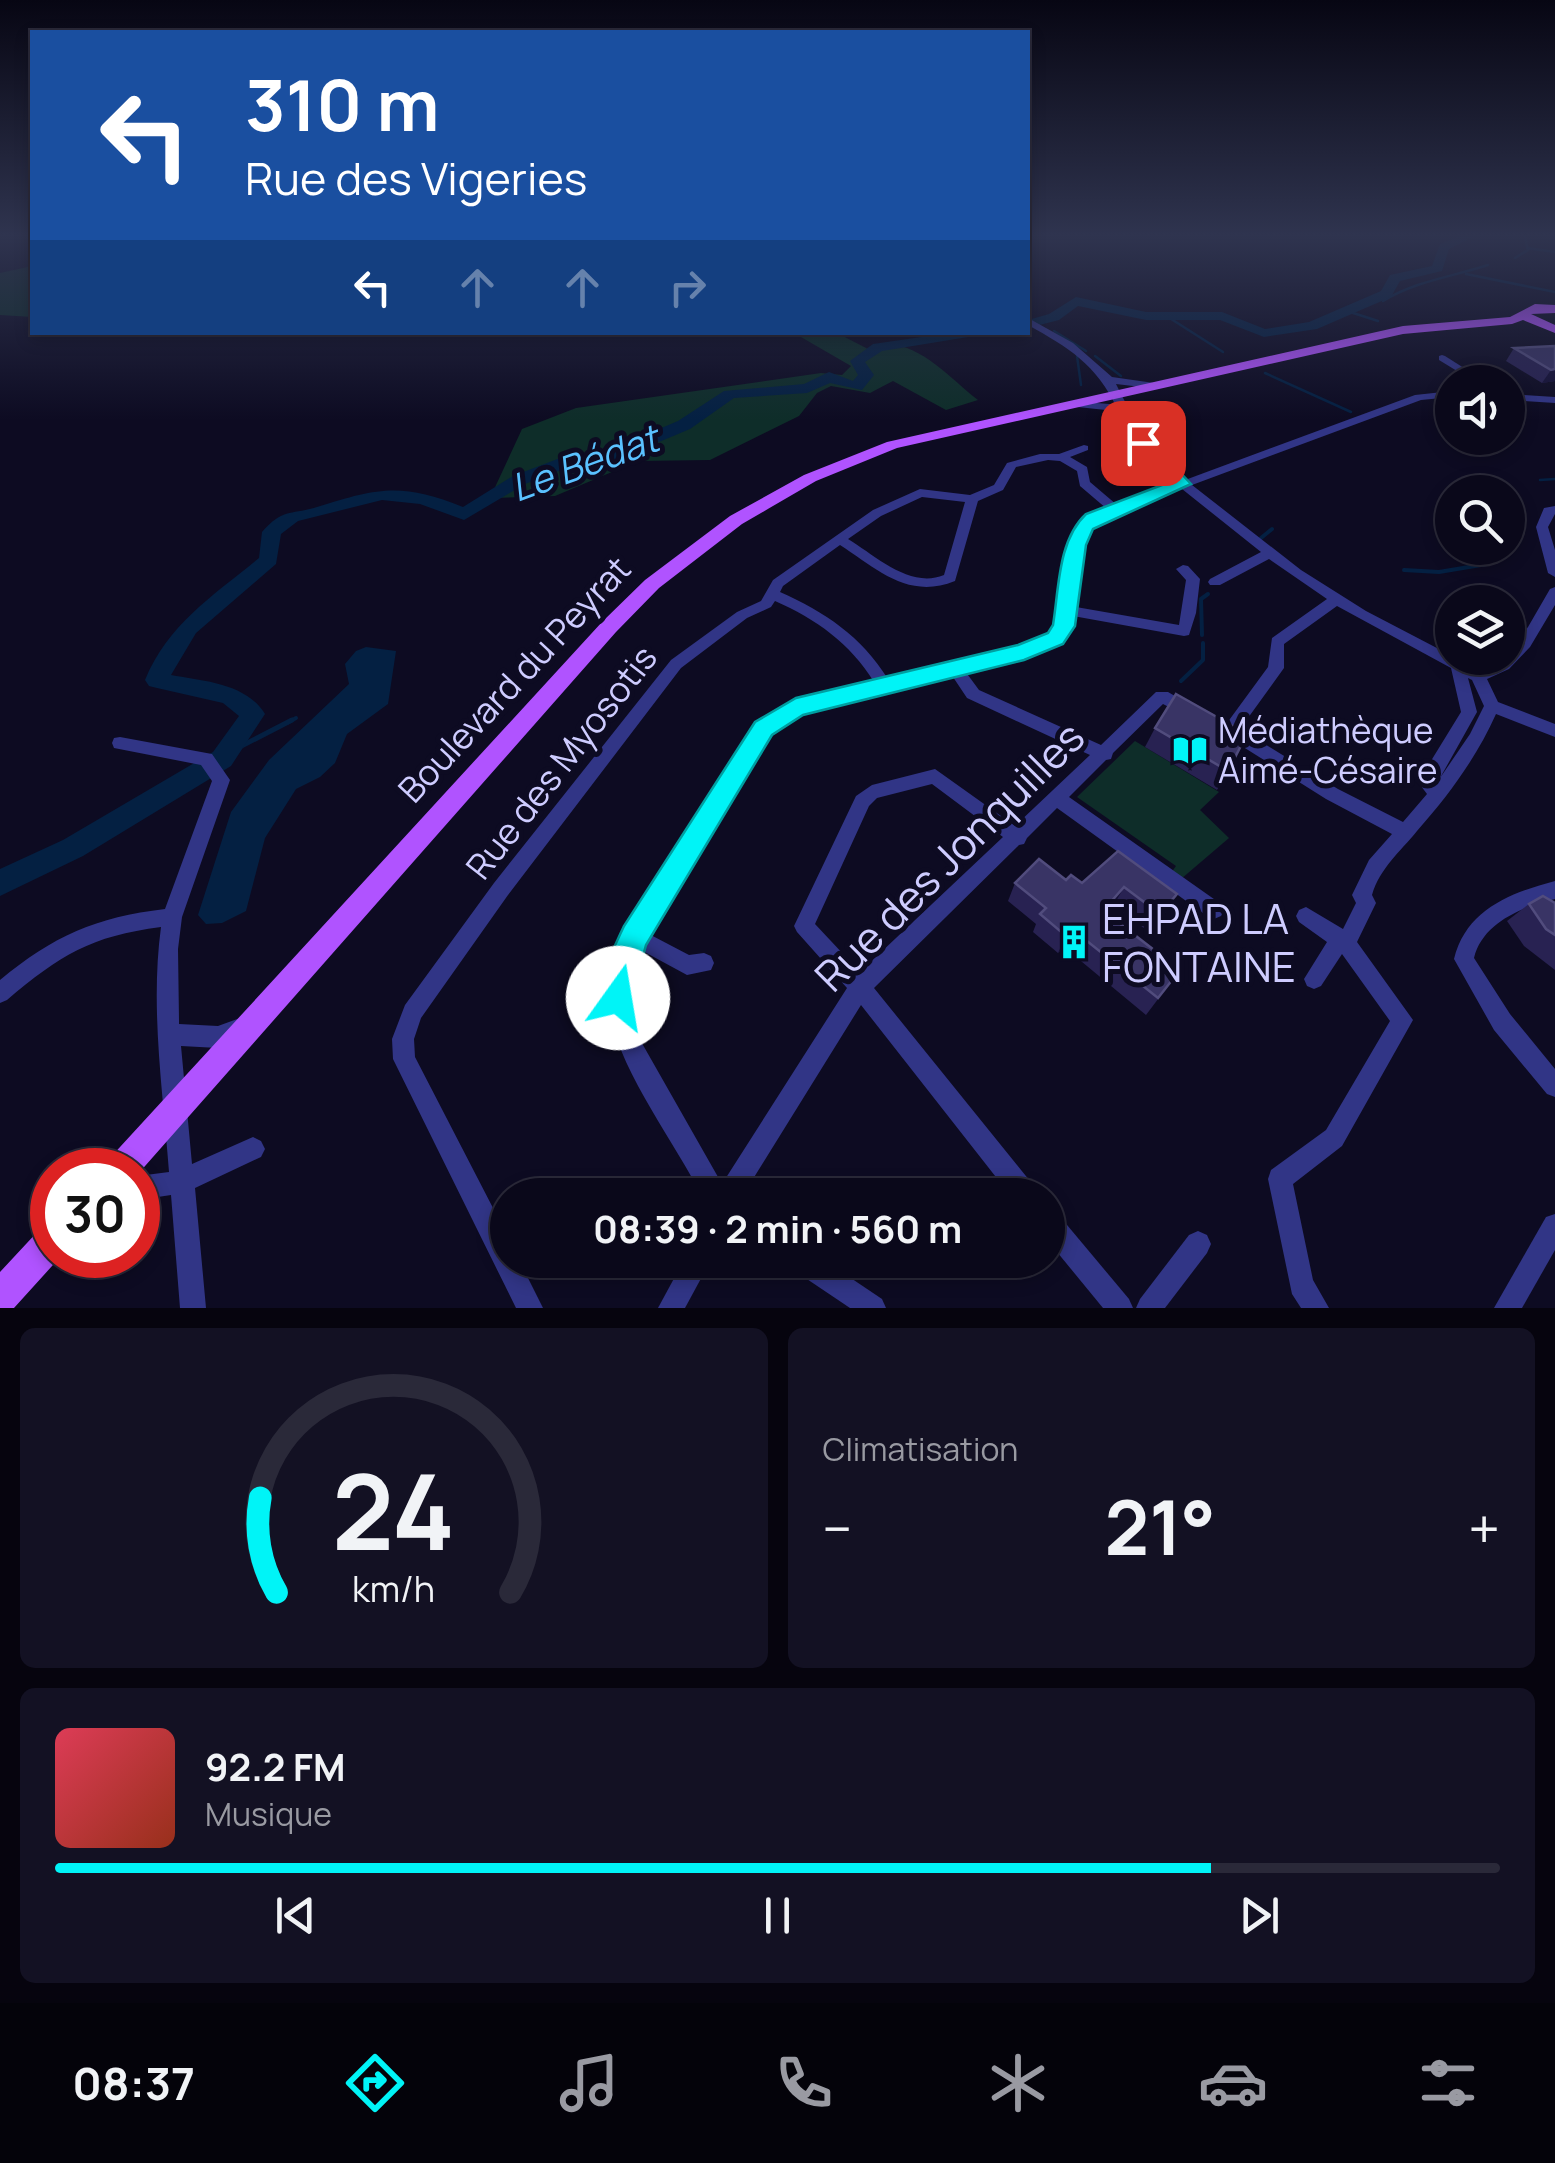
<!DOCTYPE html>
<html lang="fr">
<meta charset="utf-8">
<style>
body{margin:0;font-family:Manrope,sans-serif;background:#131123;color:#f1f3f6;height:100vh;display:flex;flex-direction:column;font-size:38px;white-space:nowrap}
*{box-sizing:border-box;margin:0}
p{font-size:32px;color:#999aa2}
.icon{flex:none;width:55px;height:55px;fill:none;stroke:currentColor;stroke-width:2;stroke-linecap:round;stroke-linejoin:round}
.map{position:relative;height:1308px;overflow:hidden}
.side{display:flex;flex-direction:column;gap:20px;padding:20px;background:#06040e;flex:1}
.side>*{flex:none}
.top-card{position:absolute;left:30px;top:30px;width:1000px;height:305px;border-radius:0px;box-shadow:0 5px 15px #0003,0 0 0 2px #2a2939;background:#1a4fa0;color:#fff;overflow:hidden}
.tools{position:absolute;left:1435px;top:365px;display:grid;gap:20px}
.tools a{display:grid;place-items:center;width:90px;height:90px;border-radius:50%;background:#0a081a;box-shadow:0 5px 15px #0003,0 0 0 2px #2a2939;font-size:50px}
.speed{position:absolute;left:30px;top:1148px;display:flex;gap:20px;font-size:50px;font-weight:700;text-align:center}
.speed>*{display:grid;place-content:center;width:130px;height:130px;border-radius:50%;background:#0a081a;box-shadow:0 5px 15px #0003,0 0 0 2px #2a2939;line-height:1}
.speed .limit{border:15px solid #d22;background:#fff;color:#111}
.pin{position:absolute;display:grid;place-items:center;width:85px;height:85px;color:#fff;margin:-42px;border-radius:20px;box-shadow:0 5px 15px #0006}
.me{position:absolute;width:110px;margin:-55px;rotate:13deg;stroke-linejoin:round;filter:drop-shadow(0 0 8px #0008)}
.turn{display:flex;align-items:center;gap:35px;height:210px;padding:0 50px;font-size:45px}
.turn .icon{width:130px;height:130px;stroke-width:2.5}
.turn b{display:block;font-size:70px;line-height:85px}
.lanes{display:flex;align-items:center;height:95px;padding:0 50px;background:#0003;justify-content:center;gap:50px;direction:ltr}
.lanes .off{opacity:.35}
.big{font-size:75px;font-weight:700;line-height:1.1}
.side .card{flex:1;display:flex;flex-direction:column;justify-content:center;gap:15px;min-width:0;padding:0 35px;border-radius:15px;background:#131123}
.side .dial{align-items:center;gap:0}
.dial svg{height:260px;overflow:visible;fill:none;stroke:#2a2939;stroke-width:7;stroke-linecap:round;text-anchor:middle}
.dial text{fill:#f1f3f6;stroke:none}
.song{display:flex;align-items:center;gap:30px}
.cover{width:120px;height:120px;border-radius:15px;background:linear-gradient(135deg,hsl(350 70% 55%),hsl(10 70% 35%))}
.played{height:10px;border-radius:5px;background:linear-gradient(90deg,#00f4f7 80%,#2a2939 80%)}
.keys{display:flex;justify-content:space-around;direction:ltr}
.heat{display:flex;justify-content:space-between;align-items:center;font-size:55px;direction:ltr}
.side .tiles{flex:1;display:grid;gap:20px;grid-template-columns:1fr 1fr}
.card:last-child{grid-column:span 2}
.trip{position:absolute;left:490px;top:1178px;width:575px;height:100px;border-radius:50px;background:#0a081a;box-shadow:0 5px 15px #0003,0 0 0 2px #2a2939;font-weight:700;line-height:100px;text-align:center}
.tabs{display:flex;height:160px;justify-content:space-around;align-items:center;background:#04030a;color:#999aa2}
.tabs .icon{width:70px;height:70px}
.tabs .on{color:#00f4f7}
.tabs b{font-size:45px;color:#f1f3f6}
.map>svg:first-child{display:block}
.green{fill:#0e2d29}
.water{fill:#042042}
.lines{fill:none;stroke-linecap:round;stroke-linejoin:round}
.stream-far2{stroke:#042042;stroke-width:2.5}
.stream-far1{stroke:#042042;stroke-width:4}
.stream{stroke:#042042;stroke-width:5}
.river{fill:#042042;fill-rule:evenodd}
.minor{fill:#313586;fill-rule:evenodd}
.major{fill:#b053ff;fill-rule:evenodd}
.wall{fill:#282252}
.shaded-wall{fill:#151137}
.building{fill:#393465;stroke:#514c7d;stroke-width:2.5}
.route{fill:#00f4f7;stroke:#009fa1;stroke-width:2.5}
.labels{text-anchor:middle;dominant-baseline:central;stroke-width:10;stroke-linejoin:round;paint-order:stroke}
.street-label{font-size:35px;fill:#ceccff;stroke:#0d0b22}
.poi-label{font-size:35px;fill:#ceccff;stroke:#0d0b22;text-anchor:start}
.water-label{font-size:38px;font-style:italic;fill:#5ac1ff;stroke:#0d0b22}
.near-street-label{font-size:42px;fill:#ceccff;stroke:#0d0b22}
.near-poi-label{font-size:42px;fill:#ceccff;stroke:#0d0b22;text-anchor:start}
</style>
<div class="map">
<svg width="1555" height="1308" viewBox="0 0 1555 1308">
<rect width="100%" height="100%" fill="#0d0b22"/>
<g class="green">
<polygon points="32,266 32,317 0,315 0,273"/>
<path d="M 794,333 L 837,333 L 868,349 C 909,330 946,375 978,400 L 946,410 L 893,381 L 870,393 L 831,386 L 817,393 L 799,416 L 710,460 L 638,461 L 555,496 L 490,498 L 522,429 L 576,408 L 821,373 L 842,375 L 851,366 Z"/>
<polygon points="1135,741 1219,792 1200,810 1229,838 1181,879 1171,873 1176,866 1077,797"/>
</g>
<polygon class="water" points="366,647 396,651 388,704 347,734 335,763 320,777 296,789 265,838 246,911 222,923 206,924 198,915 231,812 269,760 349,684 345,664 356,651"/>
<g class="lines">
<g class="stream-far2">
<polyline points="1527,248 1555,252"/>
<polyline points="1515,258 1528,250 1525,237"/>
<polyline points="1466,274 1555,292"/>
<path d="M 1383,301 C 1416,281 1451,277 1488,265"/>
<polyline points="1347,311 1378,321"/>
<polyline points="1168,317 1223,352"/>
<polyline points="1054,331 1086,351"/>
<polyline points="1077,356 1081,385"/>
<polyline points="1095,356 1121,376"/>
<polyline points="1265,373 1351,412"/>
<polyline points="1540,480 1555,479"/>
</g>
<g class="stream-far1">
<polyline points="1261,538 1272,529"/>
<polyline points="1404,570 1439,572 1487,564 1497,548"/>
<polyline points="1202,635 1201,599 1208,594"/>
<polyline points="1181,681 1203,660 1203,643"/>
<polyline points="287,723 296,718"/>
</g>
<polyline class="stream" points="226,754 292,720"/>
<g class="river">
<polygon points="1458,237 1473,237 1449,249 1442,271 1400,281 1391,297 1317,329 1264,337 1220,320 1146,320 1078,306 1059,320 1028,328 1028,320 1049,314 1076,297 1146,312 1222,312 1265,329 1309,322 1381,291 1390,275 1432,266 1440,244"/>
<path d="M 956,332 L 999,332 L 882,351 L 865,362 L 874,375 L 862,390 L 830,383 L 807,393 L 734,398 L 690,429 L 616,460 L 577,464 L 525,484 L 464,520 L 420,504 L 382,500 L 298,521 L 281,534 L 276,564 L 196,633 L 171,675 C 203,681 246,683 265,714 L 231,766 L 83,856 L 0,896 L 0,869 L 63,840 L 213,752 L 239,716 L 223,703 L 157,688 L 149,686 L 145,680 C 168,624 214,595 259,558 L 262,532 C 283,508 291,515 317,507 C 377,488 402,482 463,507 L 513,476 L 568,455 L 607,451 L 678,421 L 724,391 L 804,384 L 829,372 L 853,381 L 858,375 L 850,361 L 873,344 Z"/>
</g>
<g class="minor">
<path d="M 1028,318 L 1073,343 L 1112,377 L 1154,383 L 1155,385 L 1150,388 L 1116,384 C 1134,420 1153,455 1185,480 L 1415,395 L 1452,391 L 1452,397 L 1421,400 L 1192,485 L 1301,570 L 1366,611 L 1479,670 L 1502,658 L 1508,658 L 1508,653 L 1528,627 L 1550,589 L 1555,587 L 1555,605 L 1530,647 L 1509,669 L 1487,679 L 1498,702 L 1555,724 L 1555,737 L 1496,714 C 1477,757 1448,796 1417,831 C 1400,852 1380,868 1372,895 L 1376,903 L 1357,942 L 1413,1020 L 1342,1146 L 1293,1184 L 1313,1280 L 1329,1308 L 1301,1308 L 1292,1294 L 1268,1179 L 1271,1170 L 1326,1130 L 1390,1021 L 1342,954 L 1321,986 L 1314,989 L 1307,986 L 1304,979 L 1327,942 L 1299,922 L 1296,916 L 1299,910 L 1306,907 L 1343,929 L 1356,903 L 1352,895 L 1369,860 L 1392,834 L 1326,799 L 1221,733 L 1219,729 L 1221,725 L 1227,723 L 1268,667 L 1272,638 L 1327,599 L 1269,559 L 1220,585 L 1210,585 L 1208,582 L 1210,579 L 1261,552 L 1182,489 L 1097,521 C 1079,547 1082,576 1076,607 L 1179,625 L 1186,580 L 1176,569 L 1183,565 L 1188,566 L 1200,579 L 1196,613 L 1189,635 L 1184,636 L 1073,616 L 1062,637 L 1048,650 L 965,671 L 979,690 L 1101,745 L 1156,692 L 1168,692 L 1194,707 L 1196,711 L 1194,715 L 1188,717 L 1163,704 L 1113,753 L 1111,759 L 1106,760 L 1069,797 L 1221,904 L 1224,910 L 1221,916 L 1214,919 L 1207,916 L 1057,808 L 1027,838 L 1024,844 L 1019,845 L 874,988 L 1034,1186 L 1037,1195 L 1010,1195 L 861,1005 L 743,1195 L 701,1195 C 674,1139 604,1052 608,989 C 609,968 619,948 627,929 L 758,724 L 790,703 L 874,682 C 850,643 816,619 775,601 L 771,607 L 747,618 L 681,668 L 508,895 L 421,1018 L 414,1039 L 415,1057 L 508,1237 L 508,1260 L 519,1260 L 543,1308 L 516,1308 L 393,1059 L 392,1039 L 405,1005 L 494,883 L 671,660 L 737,612 L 761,601 L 773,580 L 873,510 L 920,489 L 970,495 L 994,485 L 1007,463 L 1040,454 L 1059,454 L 1084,445 L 1088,446 L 1088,450 L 1070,457 L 1087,467 L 1090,482 L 1117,505 L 1174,484 L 1158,470 L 1125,423 L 1106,410 L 1068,406 L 1068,402 L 1072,401 L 1109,404 L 1117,408 C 1096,364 1069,348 1028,325 ZM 1048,460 L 1060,461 L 1077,471 L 1080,486 L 1107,509 C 1055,528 1075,576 1058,618 C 1054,629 1047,635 1038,642 L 888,679 C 861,636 825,612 780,592 L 783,586 L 840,545 C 877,569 908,600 955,581 L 978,501 L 1003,490 L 1016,467 ZM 922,497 L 965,502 L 944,575 C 910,589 876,556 848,539 L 881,516 ZM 1337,606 L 1451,668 L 1461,712 L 1426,769 L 1421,786 L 1427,794 L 1403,822 L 1338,789 L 1240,729 L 1284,668 L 1284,644 ZM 951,674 L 967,698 L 1090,755 L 1015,826 L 935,769 L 872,785 L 856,796 L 794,926 L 797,932 L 847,988 L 722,1184 L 639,1038 C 628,1006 627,981 639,949 L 687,975 L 711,970 L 714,963 L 711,956 L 704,953 L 689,955 L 647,933 L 770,732 L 801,712 ZM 1468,678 L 1472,680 L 1484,706 L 1470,734 L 1440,778 L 1477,712 ZM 932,784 L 1003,837 L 860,972 L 815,924 L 869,806 L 877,798 Z"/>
<polygon points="1442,355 1445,356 1486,382 1475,382 1439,360 1439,356"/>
<polygon points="1508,394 1555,397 1555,403 1508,400"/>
<polygon points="1555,506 1555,514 1548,527 1555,550 1555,577 1548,573 1536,527 1544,508"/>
<path d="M 120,737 L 212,754 L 230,780 L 182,917 L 178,949 L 179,1020 L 179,1024 L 218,1026 L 240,1018 L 248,1021 L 251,1029 L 248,1037 L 218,1048 L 181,1046 L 192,1164 L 253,1137 L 261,1141 L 265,1149 L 261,1157 L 195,1188 L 206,1308 L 180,1308 L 171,1195 L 138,1200 L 138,1176 L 169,1172 C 163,1091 150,1008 161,927 C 91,936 60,955 7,1000 L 0,1003 L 0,980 C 53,936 96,917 165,909 L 212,781 L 201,765 L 114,748 L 112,743 L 114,738 Z"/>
<path d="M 1555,881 L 1555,899 C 1523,907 1483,922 1474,958 L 1510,1014 L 1555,1069 L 1555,1097 L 1547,1094 L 1494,1030 L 1454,959 C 1466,910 1510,893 1555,881 Z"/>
<polygon points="1048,1210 1057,1213 1129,1299 1133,1308 1103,1308 1048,1241"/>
<polygon points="1555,1214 1555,1250 1522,1308 1494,1308 1546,1217"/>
<polygon points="1198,1231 1207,1235 1211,1244 1207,1253 1165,1308 1136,1308 1140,1299 1189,1235"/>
<polygon points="684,1260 711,1260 685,1308 658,1308"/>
<polygon points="788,1260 824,1260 882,1299 886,1308 850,1308 792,1269"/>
</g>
<g class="major">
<polygon points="1535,304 1555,305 1555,313 1531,314 1555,325 1555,333 1523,320 1512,324 1403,334 897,448 816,481 742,524 659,588 616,632 138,1174 138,1170 104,1170 109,1159 602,622 645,580 730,516 804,475 887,442 1403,326 1510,317"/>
<polygon points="52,1224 52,1255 62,1255 14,1308 0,1308 0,1272 40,1229"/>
</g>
</g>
<g class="wall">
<polygon points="1555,346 1555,381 1542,383 1506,361 1514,348"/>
<polygon points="1155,728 1228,771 1217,790 1145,747"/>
<polygon points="1118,851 1166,912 1149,932 1114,905 1113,907 1120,912 1116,920 1180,970 1146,1015 1064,947 1058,953 1033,932 1036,924 1008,901 1015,883 1066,880 1082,883"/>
<polygon points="1555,903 1555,970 1524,946 1507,921 1529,904"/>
</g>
<g class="shaded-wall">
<polygon points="1555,369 1555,381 1542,383 1551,370"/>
<polygon points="1124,887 1114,905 1099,922 1109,904"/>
<polygon points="1177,894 1166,912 1149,932 1160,914"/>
<polygon points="1072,929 1064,947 1058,953 1066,936"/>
</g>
<g class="building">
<polygon points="1555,346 1555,369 1551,370 1514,348"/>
<polygon points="1176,694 1247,734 1228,771 1155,728"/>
<polygon points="1118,851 1177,894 1160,914 1124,887 1109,904 1120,912 1114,919 1180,970 1158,998 1072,929 1066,936 1040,914 1046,908 1015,883 1039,859 1066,880 1071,875 1082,883"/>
<polygon points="1543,896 1555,903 1555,935 1546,929 1529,904"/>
</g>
<linearGradient id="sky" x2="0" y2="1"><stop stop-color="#070613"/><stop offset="0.56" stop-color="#2f344f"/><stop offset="1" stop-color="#2f344f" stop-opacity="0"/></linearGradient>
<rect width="1555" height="420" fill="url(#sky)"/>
<path class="route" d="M 1137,439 L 1149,439 L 1191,484 L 1093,529 L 1086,545 L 1075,626 L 1063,644 L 1024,660 L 803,715 L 772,735 L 646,945 L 629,1009 L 618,1013 L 606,1009 C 595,982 613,950 624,926 L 755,722 L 796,698 L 1018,645 L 1048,633 L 1053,625 C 1059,588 1058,540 1086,514 L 1170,482 L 1137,446 Z"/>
<defs>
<g id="library-bare" transform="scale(2.7)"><path d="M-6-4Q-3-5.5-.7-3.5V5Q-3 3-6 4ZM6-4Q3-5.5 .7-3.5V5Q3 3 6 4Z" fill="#00f4f7" stroke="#0d0b22" stroke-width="2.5" paint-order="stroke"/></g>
<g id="building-bare" transform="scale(2.7)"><path d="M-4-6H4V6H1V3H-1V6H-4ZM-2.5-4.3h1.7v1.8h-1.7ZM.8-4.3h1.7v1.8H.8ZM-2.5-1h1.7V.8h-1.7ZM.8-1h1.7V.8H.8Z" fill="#00f4f7" stroke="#0d0b22" stroke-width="2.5" paint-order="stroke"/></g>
</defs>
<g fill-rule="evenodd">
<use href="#library-bare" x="1190" y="750"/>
<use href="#building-bare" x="1074" y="942"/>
</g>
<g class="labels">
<g class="street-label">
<text transform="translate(514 679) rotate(-47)">Boulevard du Peyrat</text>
<text transform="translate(561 762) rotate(-52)">Rue des Myosotis</text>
</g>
<g class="poi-label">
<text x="1218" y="730">Médiathèque<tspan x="1218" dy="40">Aimé-Césaire</tspan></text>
</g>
<g class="water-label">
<text transform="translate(584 462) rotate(-20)">Le Bédat</text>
</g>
<g class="near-street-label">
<text transform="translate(949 856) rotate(-45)">Rue des Jonquilles</text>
</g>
<g class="near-poi-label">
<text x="1102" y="918">EHPAD LA<tspan x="1102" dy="48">FONTAINE</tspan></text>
</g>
</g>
</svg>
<div class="tools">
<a><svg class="icon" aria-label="sound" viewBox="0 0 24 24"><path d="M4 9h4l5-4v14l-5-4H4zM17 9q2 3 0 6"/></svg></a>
<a><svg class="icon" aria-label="search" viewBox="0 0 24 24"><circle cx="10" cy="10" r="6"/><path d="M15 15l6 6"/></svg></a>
<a><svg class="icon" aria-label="layers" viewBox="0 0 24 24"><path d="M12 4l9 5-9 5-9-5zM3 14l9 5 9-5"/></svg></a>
</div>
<div class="speed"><div class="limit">30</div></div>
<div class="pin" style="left:1143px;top:443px;background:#d93025"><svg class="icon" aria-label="arrive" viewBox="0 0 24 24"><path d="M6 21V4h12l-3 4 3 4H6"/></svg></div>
<svg class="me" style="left:618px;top:998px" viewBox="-20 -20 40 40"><circle r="19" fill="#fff"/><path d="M0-13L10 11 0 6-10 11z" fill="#00f4f7"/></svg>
<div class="trip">08:39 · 2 min · 560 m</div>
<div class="top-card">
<div class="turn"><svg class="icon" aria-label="left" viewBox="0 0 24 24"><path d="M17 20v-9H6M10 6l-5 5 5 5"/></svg><div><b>310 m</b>Rue des Vigeries</div></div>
<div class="lanes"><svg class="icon" aria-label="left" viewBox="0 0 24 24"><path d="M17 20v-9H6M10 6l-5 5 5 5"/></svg><svg class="icon off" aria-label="ahead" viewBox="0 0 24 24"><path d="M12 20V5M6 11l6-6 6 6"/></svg><svg class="icon off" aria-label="ahead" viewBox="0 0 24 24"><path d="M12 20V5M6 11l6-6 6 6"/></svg><svg class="icon off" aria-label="right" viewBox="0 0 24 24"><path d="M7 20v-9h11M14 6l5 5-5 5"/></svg></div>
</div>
</div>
<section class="side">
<div class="tiles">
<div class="card dial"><svg viewBox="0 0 100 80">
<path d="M14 69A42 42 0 1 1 86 69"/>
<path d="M14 69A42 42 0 0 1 9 40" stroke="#00f4f7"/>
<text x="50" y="56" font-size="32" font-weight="700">24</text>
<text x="50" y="72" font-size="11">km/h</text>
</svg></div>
<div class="card"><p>Climatisation</p>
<div class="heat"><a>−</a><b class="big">21°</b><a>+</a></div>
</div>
<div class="card">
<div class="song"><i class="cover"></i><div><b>92.2 FM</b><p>Musique</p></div></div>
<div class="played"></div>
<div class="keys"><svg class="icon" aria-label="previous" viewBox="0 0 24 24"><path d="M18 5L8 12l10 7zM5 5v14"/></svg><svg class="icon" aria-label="pause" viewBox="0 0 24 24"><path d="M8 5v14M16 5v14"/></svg><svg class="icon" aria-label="next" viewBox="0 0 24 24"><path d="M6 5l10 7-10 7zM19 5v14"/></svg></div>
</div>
</div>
</section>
<nav class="tabs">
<b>08:37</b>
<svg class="icon on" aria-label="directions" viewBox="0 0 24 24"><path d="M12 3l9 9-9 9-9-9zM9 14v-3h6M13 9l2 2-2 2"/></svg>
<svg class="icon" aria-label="music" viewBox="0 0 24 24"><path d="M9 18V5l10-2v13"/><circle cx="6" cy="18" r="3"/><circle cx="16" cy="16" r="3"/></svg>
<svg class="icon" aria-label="phone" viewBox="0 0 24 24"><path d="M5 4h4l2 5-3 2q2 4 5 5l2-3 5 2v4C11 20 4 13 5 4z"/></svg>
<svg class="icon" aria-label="climate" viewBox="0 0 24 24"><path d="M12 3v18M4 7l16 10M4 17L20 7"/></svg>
<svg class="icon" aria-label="car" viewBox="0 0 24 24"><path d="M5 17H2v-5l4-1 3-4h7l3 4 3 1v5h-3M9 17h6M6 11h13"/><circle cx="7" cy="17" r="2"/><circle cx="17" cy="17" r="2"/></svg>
<svg class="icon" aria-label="filters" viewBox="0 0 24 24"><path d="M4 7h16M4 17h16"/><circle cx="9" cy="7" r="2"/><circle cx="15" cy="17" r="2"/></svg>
</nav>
